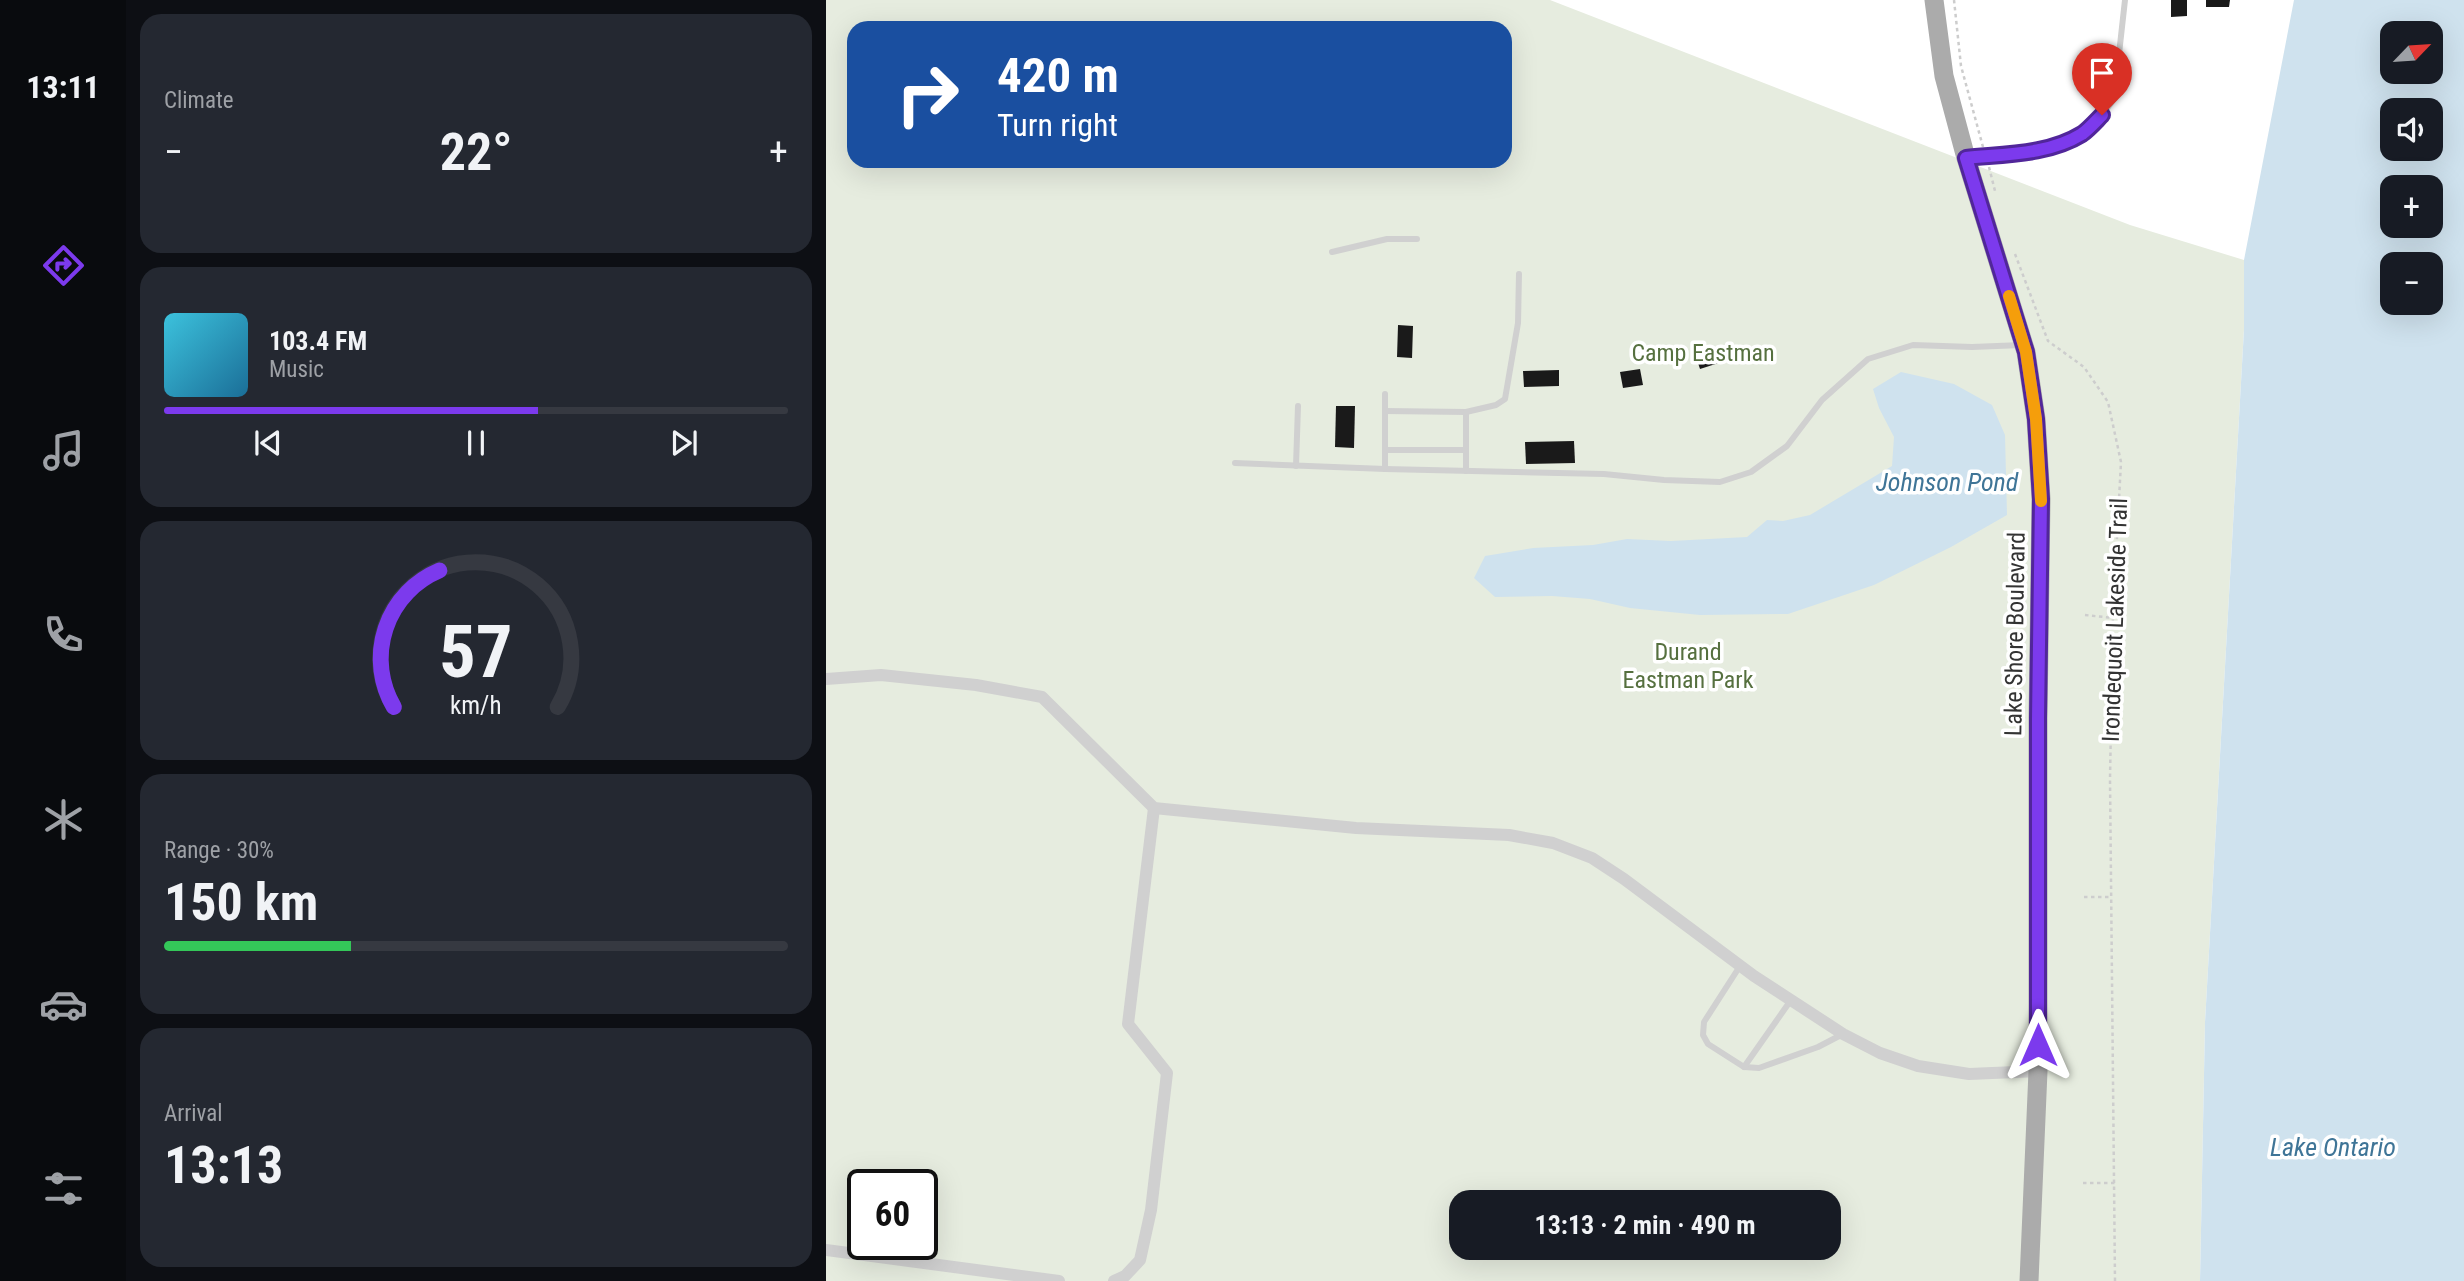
<!DOCTYPE html>
<meta charset="utf-8">
<style>
body{margin:0;font-family:"Roboto Condensed",sans-serif;background:#242831;color:#f1f3f6;height:100vh;display:flex;flex-direction:column;font-size:26px;white-space:nowrap}
*{box-sizing:border-box;margin:0}
p{font-size:23px;color:#9ea1a6}
.icon{flex:none;width:38px;height:38px;fill:none;stroke:currentColor;stroke-width:2;stroke-linecap:round;stroke-linejoin:round}
.map{position:relative;flex:1;overflow:hidden}
.details{display:flex;flex-direction:column;gap:14px;padding:14px;background:#0d0f14;width:700px}
.details>*{flex:none}
.hud{position:absolute;left:21px;top:21px;width:665px;height:147px;border-radius:21px;box-shadow:0 7px 28px #0002;background:#1a4fa0;color:#fff;overflow:hidden}
.needle{width:46px;rotate:65deg}
.fabs{position:absolute;left:1554px;top:21px;display:grid;gap:14px}
.fabs a{display:grid;place-items:center;width:63px;height:63px;border-radius:14px;background:#171b24;box-shadow:0 7px 28px #0002;font-size:35px}
.speed{position:absolute;left:21px;top:1169px;display:flex;gap:14px;font-size:35px;font-weight:700;text-align:center}
.speed>*{display:grid;place-content:center;width:91px;height:91px;border-radius:50%;background:#171b24;box-shadow:0 7px 28px #0002;line-height:1}
.speed .limit{border:4px solid #111;border-radius:10px;background:#fff;color:#111}
.pin{position:absolute;display:grid;place-items:center;width:60px;height:60px;color:#fff;margin:-72px -30px;border-radius:50% 50% 50% 0;rotate:-45deg;box-shadow:0 0 7px #0007}
.pin .icon{rotate:45deg}
.me{position:absolute;width:77px;margin:-38px;rotate:0deg;stroke-linejoin:round;filter:drop-shadow(0 0 5px #0008)}
.turn{display:flex;align-items:center;gap:24px;height:147px;padding:0 35px;font-size:32px}
.turn .icon{width:91px;height:91px;stroke-width:2.5}
.turn b{display:block;font-size:49px;line-height:60px}
.big{font-size:52px;font-weight:700;line-height:1.1}
.details .tile{flex:1;display:flex;flex-direction:column;justify-content:center;gap:10px;min-width:0;padding:0 24px;border-radius:21px;background:#242831}
.details .dial{align-items:center;gap:0}
.dial svg{height:182px;overflow:visible;fill:none;stroke:#363941;stroke-width:7;stroke-linecap:round;text-anchor:middle}
.dial text{fill:#f1f3f6;stroke:none}
.song{display:flex;align-items:center;gap:21px}
.cover{width:84px;height:84px;border-radius:10px;background:linear-gradient(135deg,hsl(190 70% 55%),hsl(200 70% 35%))}
.played{height:7px;border-radius:4px;background:linear-gradient(90deg,#7c3aed 60%,#363941 60%)}
.keys{display:flex;justify-content:space-around;direction:ltr}
.heat{display:flex;justify-content:space-between;align-items:center;font-size:38px;direction:ltr}
.charge{height:10px;border-radius:5px;background:linear-gradient(90deg,#34c759 30%,#363941 0)}
.trip{position:absolute;left:623px;top:1190px;width:392px;height:70px;border-radius:21px;background:#171b24;box-shadow:0 7px 28px #0002;font-weight:700;line-height:70px;text-align:center}
main{display:flex;flex:1;min-height:0}
.dock{display:flex;flex-direction:column;width:126px;justify-content:space-around;align-items:center;background:#090b0e;color:#9ea1a6}
.dock .icon{width:49px;height:49px}
.dock .selected{color:#7c3aed}
.dock b{font-size:32px;color:#f1f3f6}
.map>svg:first-child{display:block}
.green{fill:#e6ecdf;fill-rule:evenodd}
.water{fill:#cfe2ee;fill-rule:evenodd}
.building{fill:#1a1a1a}
.lines{fill:none;stroke-linecap:round;stroke-linejoin:round}
.path{stroke:#cdcdcd;stroke-width:2.5;stroke-dasharray:3.5 3.5;stroke-linecap:butt}
.lane{stroke:#d0d0d0;stroke-width:6}
.street{stroke:#d0d0d0;stroke-width:12}
.primary{stroke:#ababab;stroke-width:19}
.route-casing{stroke:#51269a;stroke-width:18}
.route{stroke:#7c3aed;stroke-width:12}
.slow{stroke:#f59e0b;stroke-width:12}
.labels{text-anchor:middle;dominant-baseline:central;stroke-width:7;stroke-linejoin:round;paint-order:stroke}
.park-label{font-size:24px;fill:#56703f;stroke:#fff}
.street-label{font-size:24px;fill:#333;stroke:#fff}
.water-label{font-size:26px;font-style:italic;fill:#3f7597;stroke:#fff}
</style>
<main>
<nav class="dock">
<b>13:11</b>
<svg class="icon selected" aria-label="directions" viewBox="0 0 24 24"><path d="M12 3l9 9-9 9-9-9zM9 14v-3h6M13 9l2 2-2 2"/></svg>
<svg class="icon" aria-label="music" viewBox="0 0 24 24"><path d="M9 18V5l10-2v13"/><circle cx="6" cy="18" r="3"/><circle cx="16" cy="16" r="3"/></svg>
<svg class="icon" aria-label="phone" viewBox="0 0 24 24"><path d="M5 4h4l2 5-3 2q2 4 5 5l2-3 5 2v4C11 20 4 13 5 4z"/></svg>
<svg class="icon" aria-label="climate" viewBox="0 0 24 24"><path d="M12 3v18M4 7l16 10M4 17L20 7"/></svg>
<svg class="icon" aria-label="car" viewBox="0 0 24 24"><path d="M5 17H2v-5l4-1 3-4h7l3 4 3 1v5h-3M9 17h6M6 11h13"/><circle cx="7" cy="17" r="2"/><circle cx="17" cy="17" r="2"/></svg>
<svg class="icon" aria-label="filters" viewBox="0 0 24 24"><path d="M4 7h16M4 17h16"/><circle cx="9" cy="7" r="2"/><circle cx="15" cy="17" r="2"/></svg>
</nav>
<section class="details">
<div class="tile"><p>Climate</p>
<div class="heat"><a>−</a><b class="big">22°</b><a>+</a></div>
</div>
<div class="tile">
<div class="song"><i class="cover"></i><div><b>103.4 FM</b><p>Music</p></div></div>
<div class="played"></div>
<div class="keys"><svg class="icon" aria-label="previous" viewBox="0 0 24 24"><path d="M18 5L8 12l10 7zM5 5v14"/></svg><svg class="icon" aria-label="pause" viewBox="0 0 24 24"><path d="M8 5v14M16 5v14"/></svg><svg class="icon" aria-label="next" viewBox="0 0 24 24"><path d="M6 5l10 7-10 7zM19 5v14"/></svg></div>
</div>
<div class="tile dial"><svg viewBox="0 0 100 80">
<path d="M14 69A42 42 0 1 1 86 69"/>
<path d="M14 69A42 42 0 0 1 34 9" stroke="#7c3aed"/>
<text x="50" y="56" font-size="32" font-weight="700">57</text>
<text x="50" y="72" font-size="11">km/h</text>
</svg></div>
<div class="tile"><p>Range · 30%</p><b class="big">150 km</b><div class="charge"></div></div>
<div class="tile"><p>Arrival</p><b class="big">13:13</b></div>
</section>
<div class="map">
<svg width="1638" height="1281" viewBox="0 0 1638 1281">
<rect width="100%" height="100%" fill="#fff"/>
<path class="green" d="M 0,0 L 724,0 L 1304,225 L 1418,260 L 1418,329 L 1379,1022 L 1374,1281 L 0,1281 ZM 28,28 L 679,28 L 679,161 L 28,161 ZM 37,1185 L 96,1185 L 96,1244 L 37,1244 ZM 635,1202 L 1003,1202 L 1003,1248 L 635,1248 Z"/>
<g class="water">
<path d="M 1468,0 L 1638,0 L 1638,1281 L 1374,1281 L 1379,1022 L 1418,329 L 1418,260 ZM 1566,33 L 1605,33 L 1605,72 L 1566,72 ZM 1566,110 L 1605,110 L 1605,149 L 1566,149 ZM 1566,187 L 1605,187 L 1605,226 L 1566,226 ZM 1566,264 L 1605,264 L 1605,303 L 1566,303 Z"/>
<polygon points="1075,372 1128,384 1166,405 1179,435 1181,515 1125,547 1048,585 962,614 874,615 804,608 764,599 726,596 669,597 648,578 659,556 707,548 767,545 801,539 845,541 921,537 941,520 957,521 984,515 1066,466 1068,437 1053,408 1047,389"/>
</g>
<g class="building">
<polygon points="1345,0 1361,0 1361,16 1345,17"/>
<polygon points="1380,0 1404,0 1403,7 1380,7"/>
<polygon points="572,325 587,326 586,358 571,357"/>
<polygon points="898,348 902,360 874,369 870,357"/>
<polygon points="814,369 817,385 797,388 794,372"/>
<polygon points="733,370 733,386 698,387 697,371"/>
<polygon points="510,406 529,406 528,448 509,447"/>
<polygon points="748,441 749,463 700,464 699,442"/>
</g>
<g class="lines">
<g class="path">
<polyline points="1128,0 1135,66 1157,147"/>
<polyline points="1163,167 1169,191"/>
<polyline points="1189,254 1222,341 1258,367 1282,402 1295,462 1287,612 1284,779 1289,1281"/>
<polyline points="1259,615 1287,618"/>
<polyline points="1258,897 1285,897"/>
<polyline points="1257,1183 1289,1183"/>
</g>
<g class="lane">
<polyline points="1143,158 1205,151 1234,145 1257,133 1276,115 1288,99 1299,0"/>
<polyline points="506,252 561,239 591,239"/>
<polyline points="559,411 640,412 640,471"/>
<polyline points="640,412 670,405 679,399 692,323 693,274"/>
<polyline points="559,450 639,450"/>
<polyline points="409,463 559,469 778,474 838,480 894,482 925,472 961,446 996,400 1042,359 1087,345 1146,347 1196,345"/>
<polyline points="470,466 472,406"/>
<polyline points="559,469 559,394"/>
<polyline points="914,966 878,1022 877,1035 882,1044 918,1067 933,1068 992,1047 1017,1034"/>
<polyline points="918,1067 965,1000"/>
</g>
<g class="street">
<polyline points="0,679 55,675 150,685 216,697 328,808 530,828 683,835 727,843 766,858 798,879 928,976 1017,1034 1054,1053 1092,1066 1143,1074 1212,1071"/>
<polyline points="0,1250 233,1281"/>
<polyline points="288,1281 299,1276 314,1260 325,1210 341,1073 302,1024 328,808"/>
</g>
<polyline class="primary" points="1108,0 1118,76 1140,158 1200,352 1210,419 1215,499 1212,718 1212,1071 1203,1281"/>
</g>
<g class="lines">
<g class="route-casing">
<path id="route" d="M 1212,1045 L 1212,718 L 1215,499 L 1210,419 L 1200,352 L 1140,158 C 1178,154 1222,155 1256,134 C 1263,129 1270,121 1276,115"/>
</g>
<use href="#route" class="route"/>
<polyline class="slow" points="1183,296 1200,352 1210,419 1215,501"/>
</g>
<g class="labels">
<g class="park-label">
<text x="877" y="353">Camp Eastman</text>
<text x="862" y="652">Durand<tspan x="862" dy="28">Eastman Park</tspan></text>
</g>
<g class="street-label">
<text transform="translate(1289 620) rotate(-88)">Irondequoit Lakeside Trail</text>
<text transform="translate(1189 634) rotate(-89)">Lake Shore Boulevard</text>
</g>
<g class="water-label">
<text x="1121" y="482">Johnson Pond</text>
<text x="1507" y="1147">Lake Ontario</text>
</g>
</g>
</svg>
<div class="fabs">
<a><svg class="needle" viewBox="-14 -14 28 28"><path d="M0-13l5 13h-10z" fill="#e53935"/><path d="M0 13l5-13h-10z" fill="#9ea1a6"/></svg></a>
<a><svg class="icon" aria-label="sound" viewBox="0 0 24 24"><path d="M4 9h4l5-4v14l-5-4H4zM17 9q2 3 0 6"/></svg></a>
<a>+</a>
<a>−</a>
</div>
<div class="speed"><div class="limit">60</div></div>
<div class="pin" style="left:1276px;top:115px;background:#d93025"><svg class="icon" aria-label="arrive" viewBox="0 0 24 24"><path d="M6 21V4h12l-3 4 3 4H6"/></svg></div>
<svg class="me" style="left:1212px;top:1045px" viewBox="-20 -20 40 40"><path d="M0-17L14 15 0 8-14 15z" fill="#7c3aed" stroke="#fff" stroke-width="4"/></svg>
<div class="trip">13:13 · 2 min · 490 m</div>
<div class="hud">
<div class="turn"><svg class="icon" aria-label="right" viewBox="0 0 24 24"><path d="M7 20v-9h11M14 6l5 5-5 5"/></svg><div><b>420 m</b>Turn right</div></div>
</div>
</div>
</main>
